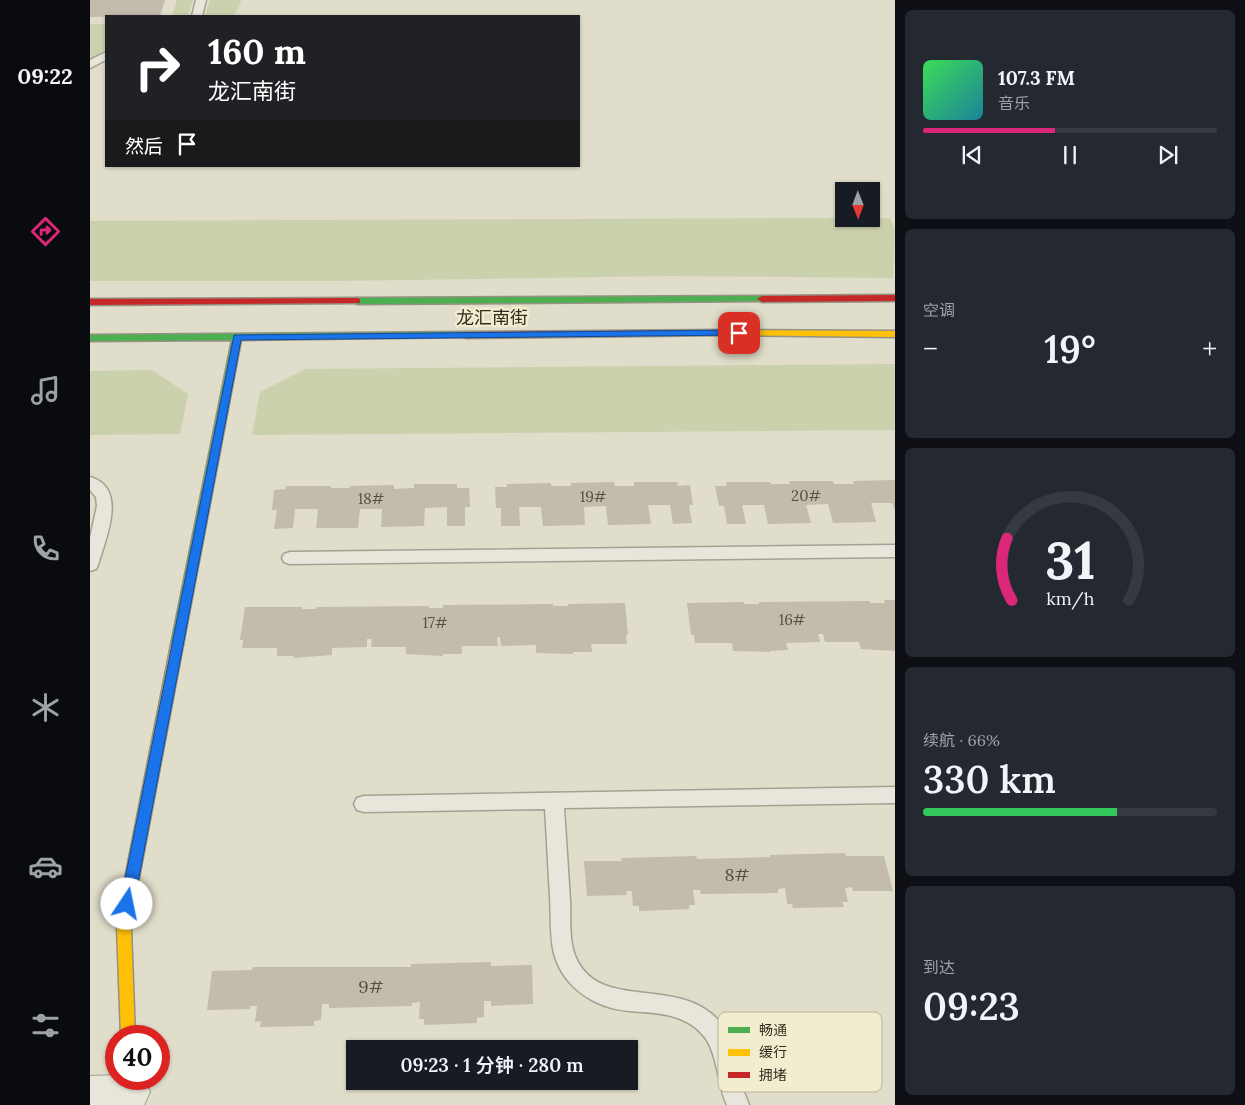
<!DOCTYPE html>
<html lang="zh">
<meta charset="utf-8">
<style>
body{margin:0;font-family:Lora,"Noto Sans SC",serif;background:#242831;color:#f1f3f6;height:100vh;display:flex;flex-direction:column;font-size:19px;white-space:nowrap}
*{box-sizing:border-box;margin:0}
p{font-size:16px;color:#9ea1a6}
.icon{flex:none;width:28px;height:28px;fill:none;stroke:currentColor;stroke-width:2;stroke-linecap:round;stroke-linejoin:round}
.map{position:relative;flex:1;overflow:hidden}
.side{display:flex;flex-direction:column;gap:10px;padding:10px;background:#0d0f14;width:350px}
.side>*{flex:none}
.guide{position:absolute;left:15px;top:15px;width:475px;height:152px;border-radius:0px;box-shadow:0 1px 4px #0004;background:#202124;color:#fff;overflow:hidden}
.needle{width:32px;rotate:179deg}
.tools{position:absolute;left:745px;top:182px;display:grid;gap:10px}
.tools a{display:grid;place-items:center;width:45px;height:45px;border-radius:0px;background:#171b24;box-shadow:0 1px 4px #0004;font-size:25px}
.speed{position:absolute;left:15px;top:1025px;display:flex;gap:10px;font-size:25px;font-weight:700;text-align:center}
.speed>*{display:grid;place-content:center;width:65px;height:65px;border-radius:50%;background:#171b24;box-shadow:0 1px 4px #0004;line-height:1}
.speed .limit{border:8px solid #d22;background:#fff;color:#111}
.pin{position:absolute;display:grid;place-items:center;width:42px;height:42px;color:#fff;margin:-21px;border-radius:10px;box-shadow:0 2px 8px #0006}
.me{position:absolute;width:55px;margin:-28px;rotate:11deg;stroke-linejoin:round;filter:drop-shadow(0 0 4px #0008)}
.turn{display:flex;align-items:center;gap:18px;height:105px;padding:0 20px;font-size:22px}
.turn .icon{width:65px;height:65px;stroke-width:2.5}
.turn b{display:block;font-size:35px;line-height:42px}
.then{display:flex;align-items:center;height:48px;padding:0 20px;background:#0003;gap:10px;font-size:19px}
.big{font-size:38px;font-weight:600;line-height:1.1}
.side .card{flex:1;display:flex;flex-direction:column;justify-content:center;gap:8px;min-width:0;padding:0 18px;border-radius:8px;background:#242831}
.side .dial{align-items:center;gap:0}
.dial svg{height:130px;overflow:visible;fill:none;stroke:#363941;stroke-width:7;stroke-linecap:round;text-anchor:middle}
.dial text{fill:#f1f3f6;stroke:none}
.song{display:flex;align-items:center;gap:15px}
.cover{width:60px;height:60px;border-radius:8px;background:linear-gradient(135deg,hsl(130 70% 55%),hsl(190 70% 35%))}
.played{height:5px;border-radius:2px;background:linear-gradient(90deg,#db2777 45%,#363941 45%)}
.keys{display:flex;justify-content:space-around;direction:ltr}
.heat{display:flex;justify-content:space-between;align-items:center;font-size:28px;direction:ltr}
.charge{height:8px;border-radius:4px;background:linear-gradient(90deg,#34c759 66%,#363941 0)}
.trip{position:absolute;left:256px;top:1040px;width:292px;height:50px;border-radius:0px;background:#171b24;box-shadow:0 1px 4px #0004;font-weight:600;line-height:50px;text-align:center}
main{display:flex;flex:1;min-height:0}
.dock{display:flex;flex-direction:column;width:90px;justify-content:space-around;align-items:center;background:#090b0e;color:#9ea1a6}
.dock .icon{width:35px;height:35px}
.dock .active{color:#db2777}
.dock b{font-size:22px;color:#f1f3f6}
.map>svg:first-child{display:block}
.green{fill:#cbd0ad}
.building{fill:#c3bbab}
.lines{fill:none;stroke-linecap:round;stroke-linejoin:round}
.lane-casing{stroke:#a5a093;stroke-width:3}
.street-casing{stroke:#a5a093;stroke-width:2}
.fast-casing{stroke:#959183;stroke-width:3}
.slow-casing{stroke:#959183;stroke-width:3}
.jam-casing{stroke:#959183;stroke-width:3}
.lane{fill:#e8e6da;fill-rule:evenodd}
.street{fill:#e8e6da;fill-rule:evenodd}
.fast{fill:#4caf50;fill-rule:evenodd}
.slow{fill:#ffc107;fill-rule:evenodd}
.jam{fill:#c62828;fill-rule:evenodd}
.route{fill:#1a73e8;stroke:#114b97}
.labels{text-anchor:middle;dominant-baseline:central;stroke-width:5;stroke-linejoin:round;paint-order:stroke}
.number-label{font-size:15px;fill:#564e40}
.street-label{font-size:18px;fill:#322a1d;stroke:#f2edcf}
.near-number-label{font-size:18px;fill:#564e40}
.key{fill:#f2edcf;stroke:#b8b29a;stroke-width:1}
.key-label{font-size:14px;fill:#322a1d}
</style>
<main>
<nav class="dock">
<b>09:22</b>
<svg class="icon active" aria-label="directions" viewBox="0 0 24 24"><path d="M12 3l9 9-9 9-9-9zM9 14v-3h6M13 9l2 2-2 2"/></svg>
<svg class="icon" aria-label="music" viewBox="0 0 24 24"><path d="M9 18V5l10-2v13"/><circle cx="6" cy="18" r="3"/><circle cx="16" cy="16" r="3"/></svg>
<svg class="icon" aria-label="phone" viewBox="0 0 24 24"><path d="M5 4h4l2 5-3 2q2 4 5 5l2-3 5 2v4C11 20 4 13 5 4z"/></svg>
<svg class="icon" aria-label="climate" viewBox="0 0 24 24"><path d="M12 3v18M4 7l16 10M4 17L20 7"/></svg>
<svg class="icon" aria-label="car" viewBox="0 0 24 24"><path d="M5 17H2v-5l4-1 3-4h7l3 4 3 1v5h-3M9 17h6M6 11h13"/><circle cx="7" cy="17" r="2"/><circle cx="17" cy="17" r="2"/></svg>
<svg class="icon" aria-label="filters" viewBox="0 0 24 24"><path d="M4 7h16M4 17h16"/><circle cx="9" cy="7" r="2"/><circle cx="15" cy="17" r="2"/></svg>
</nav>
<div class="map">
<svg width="805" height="1105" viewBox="0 0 805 1105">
<rect width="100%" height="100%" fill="#e0ddca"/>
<g class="green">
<polygon points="87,0 103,0 98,16 82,16"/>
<path d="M 120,0 L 151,0 C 145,23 136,16 115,16 Z"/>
<polygon points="0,24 16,24 16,49 0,59"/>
<polygon points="754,218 800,218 805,231 803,278 578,276 247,281 0,281 0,221"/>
<polygon points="805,364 805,430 162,435 170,392 215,369"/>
<polygon points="62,370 98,394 90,434 0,435 0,371"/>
</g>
<g class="building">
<polygon points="0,0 75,0 70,16 0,17"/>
<polygon points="805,480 805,510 802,503 781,503 786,522 743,523 738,504 716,505 721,523 678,524 674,505 652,505 656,524 637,524 634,506 629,506 625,486 637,486 636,482 680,482 681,484 700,484 699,481 743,481 744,484 764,484 763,481"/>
<polygon points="524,482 525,486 544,486 544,482 587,482 588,486 600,485 603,505 599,505 602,523 583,524 580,505 558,505 561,524 518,525 516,506 494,507 495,525 453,526 451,507 429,507 430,526 411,526 411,508 406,508 405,487 417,487 417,484 461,483 461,486 481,486 481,483"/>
<polygon points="324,484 367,484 367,488 379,488 380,507 375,507 375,526 357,526 357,507 335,508 334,526 291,527 292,509 270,509 268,528 226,528 228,509 205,509 203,528 184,529 187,510 182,510 184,490 196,489 196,486 241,486 241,488 260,488 260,486 304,485 304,489 324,488"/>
<polygon points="794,600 805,600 805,651 771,649 769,642 735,642 733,634 728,634 730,642 696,643 698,650 680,651 680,652 643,651 642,643 605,643 604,635 601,635 597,603 654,602 654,604 669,604 669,602 780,601 780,603 795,603"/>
<polygon points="535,603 538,635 536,635 537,644 501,644 502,652 483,652 483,654 446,653 446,645 411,646 410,637 407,637 408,646 372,646 372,654 353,654 353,656 316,654 316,647 281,647 282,639 277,639 277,647 242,648 242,655 204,658 204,656 187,656 187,648 152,648 153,640 150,640 155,607 212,607 212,609 226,609 227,607 339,606 339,608 353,608 353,605 463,604 463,606 478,606 478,604"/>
<polygon points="755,853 756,856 794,856 803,891 763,891 762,887 755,888 758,902 752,902 754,907 703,908 702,904 697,904 695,888 688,889 688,893 611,894 610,890 603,890 605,905 599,905 599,909 549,911 549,906 543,906 542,891 536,891 537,895 497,896 494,861 532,861 531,858 606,856 607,859 680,857 680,855"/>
<polygon points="401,962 401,966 442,965 443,1004 401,1006 401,1001 394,1001 394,1017 387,1018 387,1023 334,1025 334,1019 329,1019 330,1002 322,1003 322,1006 239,1008 239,1004 232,1004 231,1020 224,1021 224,1026 170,1027 171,1021 165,1022 167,1006 160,1006 160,1009 117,1010 122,971 162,970 163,967 321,967 321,964"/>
</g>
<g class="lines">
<g class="lane-casing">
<g id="lane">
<polygon points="106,0 116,0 112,16 102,16"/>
<polygon points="16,52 16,60 0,68 0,60"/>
<path d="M 0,477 C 39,488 15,540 8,565 L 6,569 L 0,571 L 0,538 L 7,506 L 6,497 L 0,490 Z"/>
<polygon points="805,545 805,557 200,564 194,562 192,558 194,554 200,552"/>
<path d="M 805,787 L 805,803 L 474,808 C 476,839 478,869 480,900 C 481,918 478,942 487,960 C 512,1011 588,976 628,1020 C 644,1039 645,1065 652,1087 C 654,1093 657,1099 659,1105 L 637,1105 C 627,1084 628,1051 612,1034 C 593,1013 566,1013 539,1011 C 503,1008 470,985 463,949 C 460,931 461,913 460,896 C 458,867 457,838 455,809 L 274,812 L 267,810 L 264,804 L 267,798 L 274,796 Z"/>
</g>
</g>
<g class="street-casing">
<polygon id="street" points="26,1075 26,1079 54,1079 60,1092 54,1105 0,1105 0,1076"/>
</g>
<g class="fast-casing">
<g id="fast">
<polygon points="672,296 677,299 675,301 267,304 262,301 267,298"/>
<polygon points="376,332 381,335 379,337 151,340 93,645 91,648 83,648 81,645 142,340 0,341 0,335"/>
</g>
</g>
<g class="slow-casing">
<g id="slow">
<polygon points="632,330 805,331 805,337 629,335 629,331"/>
<polygon points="87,641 91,642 93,645 44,904 41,928 45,1036 31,1036 27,928 30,904 81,645 83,642"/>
</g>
</g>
<g class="jam-casing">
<g id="jam">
<polygon points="805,295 805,301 672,302 667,299 672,296"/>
<polygon points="267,298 270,299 270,303 0,305 0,299"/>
<polygon points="632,330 635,331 635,335 376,338 371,335 376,332"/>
</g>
</g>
<use href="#lane" class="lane"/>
<use href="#street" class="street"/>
<use href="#fast" class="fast"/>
<use href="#slow" class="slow"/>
<use href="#jam" class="jam"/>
</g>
<polygon class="route" points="649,330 652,331 652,335 151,340 44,904 42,908 37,910 32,908 30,904 144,335"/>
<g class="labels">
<g class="number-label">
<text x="716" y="495">20#</text>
<text x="503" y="496">19#</text>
<text x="281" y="498">18#</text>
<text x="702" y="619">16#</text>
<text x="345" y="622">17#</text>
</g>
<g class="street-label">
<text x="402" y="317">龙汇南街</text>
</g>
<g class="near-number-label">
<text x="647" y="874">8#</text>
<text x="281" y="986">9#</text>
</g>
</g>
<rect x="628" y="1012" width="164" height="80" rx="8" class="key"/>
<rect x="638" y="1027" width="22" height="6" fill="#4caf50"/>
<rect x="638" y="1049" width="22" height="7" fill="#ffc107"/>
<rect x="638" y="1072" width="22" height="6" fill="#c62828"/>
<g class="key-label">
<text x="669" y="1035">畅通</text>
<text x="669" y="1057">缓行</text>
<text x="669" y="1080">拥堵</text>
</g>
</svg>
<div class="tools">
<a><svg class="needle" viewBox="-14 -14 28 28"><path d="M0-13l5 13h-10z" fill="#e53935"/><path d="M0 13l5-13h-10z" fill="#9ea1a6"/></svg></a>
</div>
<div class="speed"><div class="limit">40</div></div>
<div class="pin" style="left:649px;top:333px;background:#d93025"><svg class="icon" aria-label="arrive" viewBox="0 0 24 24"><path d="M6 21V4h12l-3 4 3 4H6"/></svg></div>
<svg class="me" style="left:37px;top:904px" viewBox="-20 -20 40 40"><circle r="19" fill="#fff"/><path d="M0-13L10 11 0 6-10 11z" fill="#1a73e8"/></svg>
<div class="trip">09:23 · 1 分钟 · 280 m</div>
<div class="guide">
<div class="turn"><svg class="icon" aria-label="right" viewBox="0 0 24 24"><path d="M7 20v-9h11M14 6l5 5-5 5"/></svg><div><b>160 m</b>龙汇南街</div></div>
<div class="then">然后<svg class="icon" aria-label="arrive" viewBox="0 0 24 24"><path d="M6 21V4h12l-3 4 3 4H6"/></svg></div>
</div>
</div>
<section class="side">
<div class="card">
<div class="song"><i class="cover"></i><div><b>107.3 FM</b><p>音乐</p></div></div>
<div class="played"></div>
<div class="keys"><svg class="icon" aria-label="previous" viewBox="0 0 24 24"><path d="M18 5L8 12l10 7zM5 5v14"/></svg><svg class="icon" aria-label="pause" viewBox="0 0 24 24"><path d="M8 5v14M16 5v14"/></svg><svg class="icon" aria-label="next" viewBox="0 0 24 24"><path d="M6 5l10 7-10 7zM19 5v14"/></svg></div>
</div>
<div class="card"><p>空调</p>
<div class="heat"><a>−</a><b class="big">19°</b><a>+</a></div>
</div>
<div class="card dial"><svg viewBox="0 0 100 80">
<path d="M14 69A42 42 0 1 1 86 69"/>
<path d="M14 69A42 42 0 0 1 11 31" stroke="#db2777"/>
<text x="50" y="56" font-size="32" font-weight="700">31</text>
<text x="50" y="72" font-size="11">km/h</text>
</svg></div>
<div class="card"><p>续航 · 66%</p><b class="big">330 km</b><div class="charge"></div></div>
<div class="card"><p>到达</p><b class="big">09:23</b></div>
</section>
</main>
